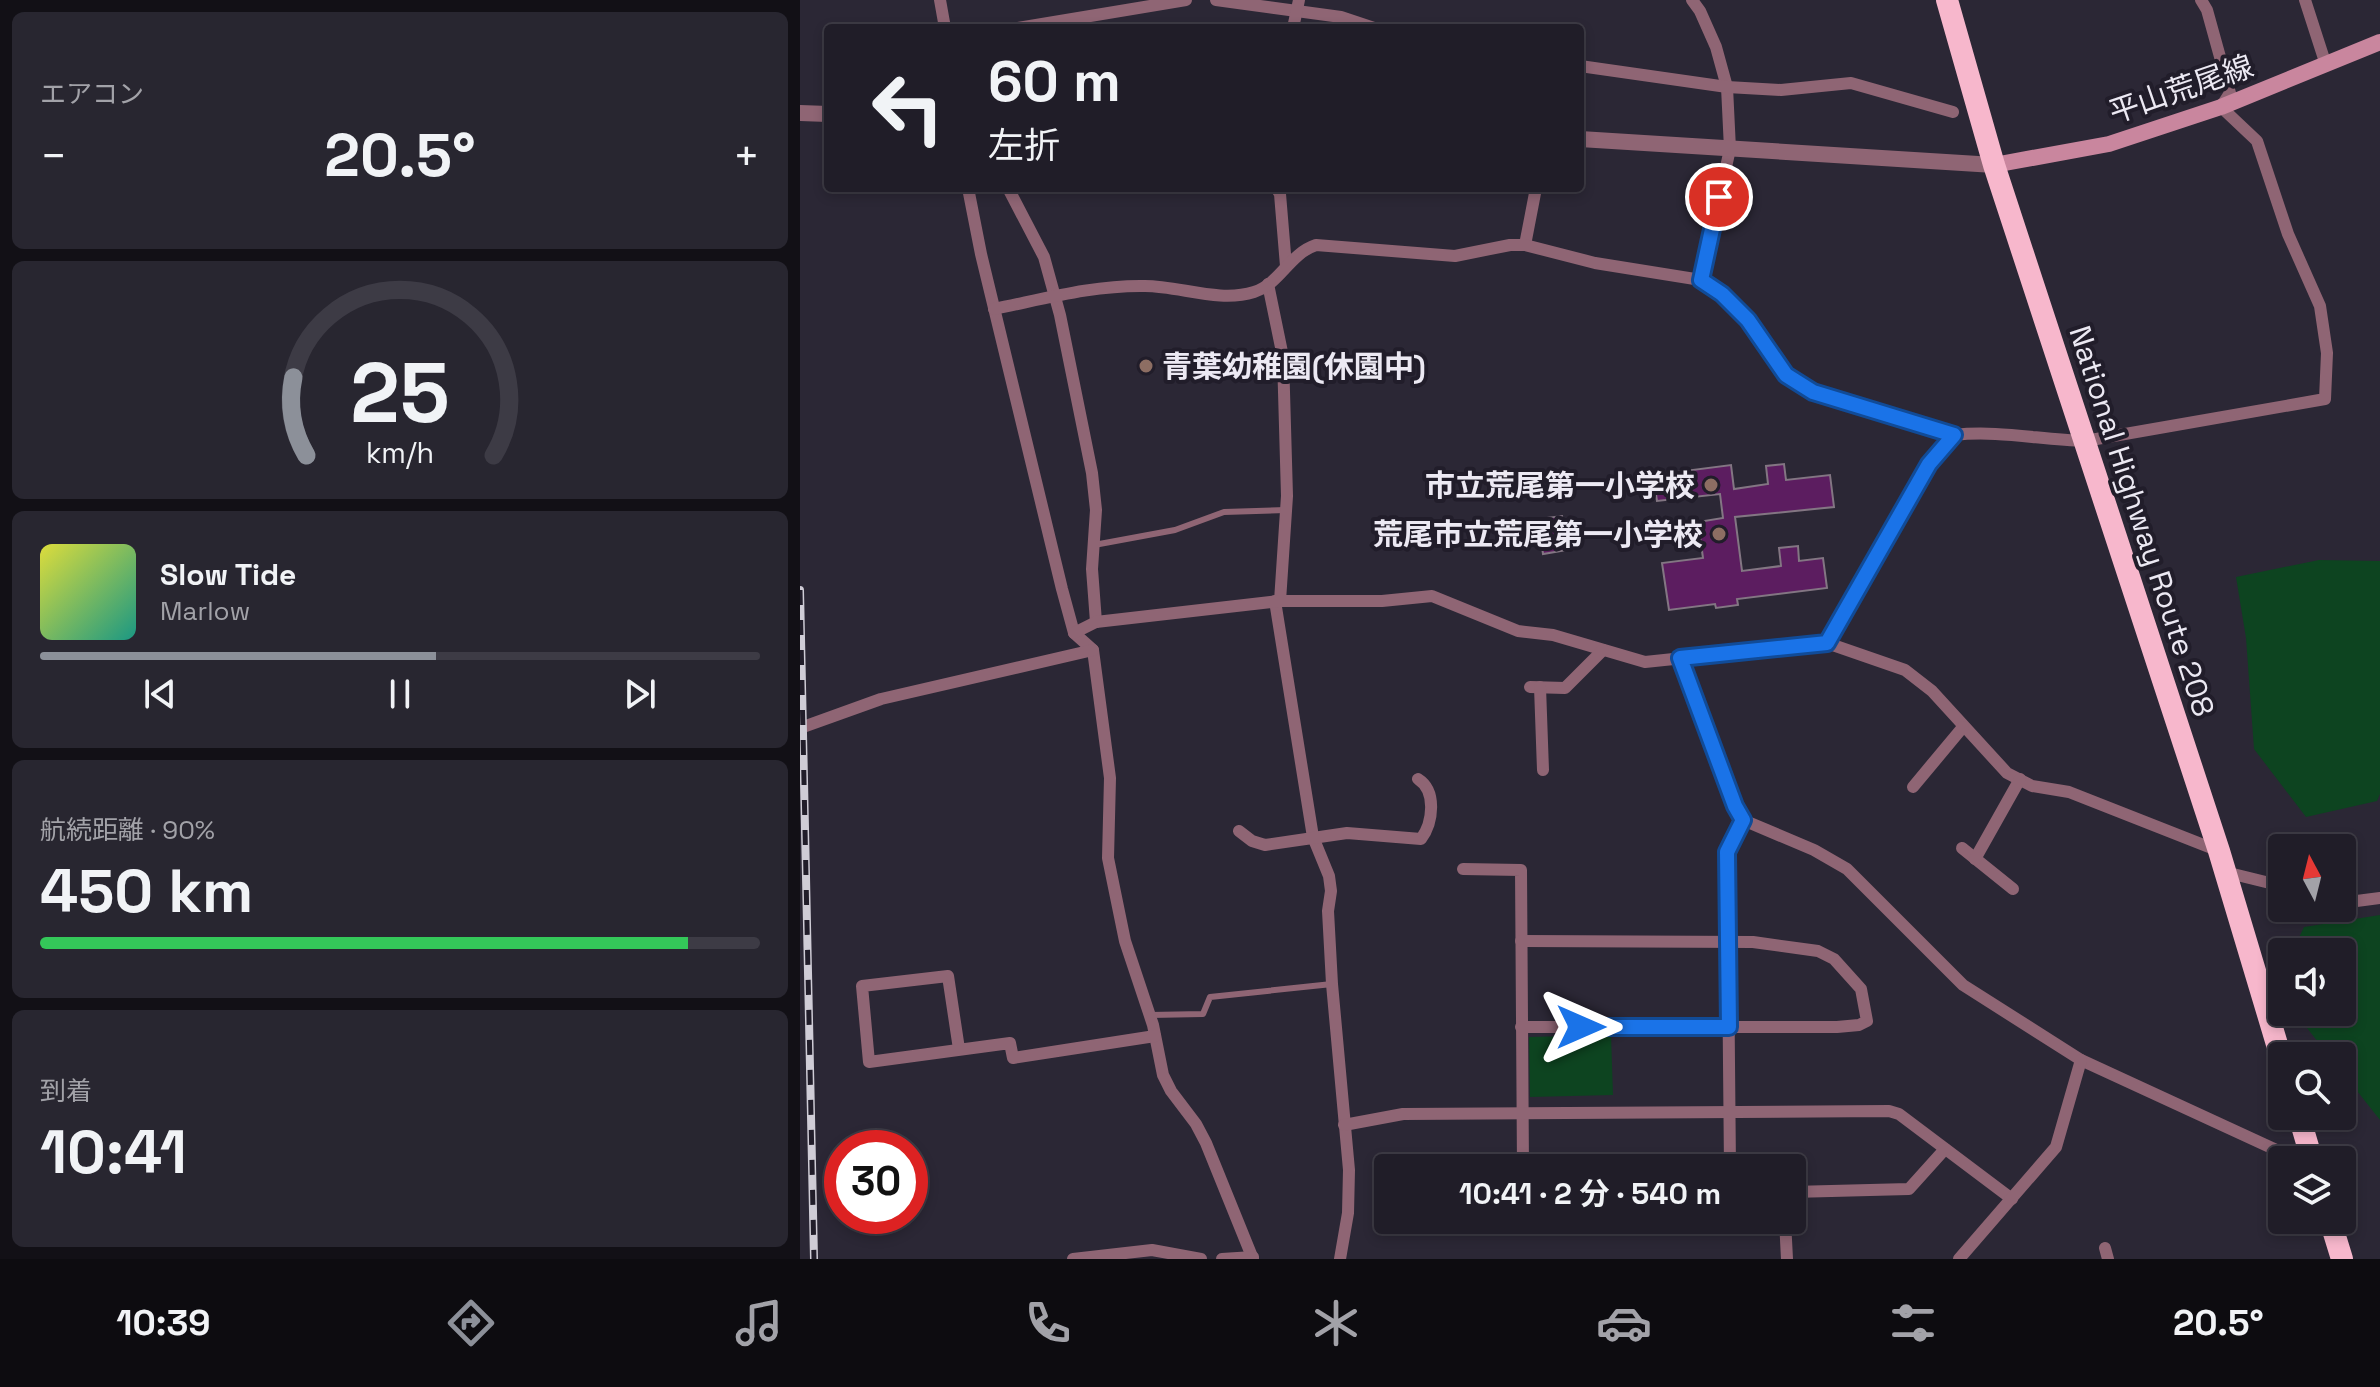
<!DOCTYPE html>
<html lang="ja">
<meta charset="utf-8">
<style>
body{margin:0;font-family:"Space Grotesk","Noto Sans JP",sans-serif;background:#282630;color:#f1f3f6;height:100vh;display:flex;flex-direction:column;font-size:30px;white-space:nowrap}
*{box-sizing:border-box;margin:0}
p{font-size:26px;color:#a2a2a8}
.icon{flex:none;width:44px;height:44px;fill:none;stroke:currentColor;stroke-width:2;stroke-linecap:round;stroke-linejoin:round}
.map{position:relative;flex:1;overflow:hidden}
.sheet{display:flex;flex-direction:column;gap:12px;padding:12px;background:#121016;width:800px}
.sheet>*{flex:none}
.hud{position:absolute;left:24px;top:24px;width:760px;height:168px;border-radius:8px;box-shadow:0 4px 12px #0003,0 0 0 2px #3d3b45;background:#201d28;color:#f1f3f6;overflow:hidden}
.needle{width:52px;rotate:353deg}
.fabs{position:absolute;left:1468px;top:834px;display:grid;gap:16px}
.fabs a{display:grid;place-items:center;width:88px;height:88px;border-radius:8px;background:#201d28;box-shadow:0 4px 12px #0003,0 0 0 2px #3d3b45;font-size:40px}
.speed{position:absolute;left:24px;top:1130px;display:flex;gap:16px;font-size:40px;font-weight:700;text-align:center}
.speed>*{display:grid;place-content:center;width:104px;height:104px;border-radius:50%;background:#201d28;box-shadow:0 4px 12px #0003,0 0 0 2px #3d3b45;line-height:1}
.speed .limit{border:12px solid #d22;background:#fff;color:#111}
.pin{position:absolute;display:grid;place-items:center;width:68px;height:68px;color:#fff;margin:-34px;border:4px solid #fff;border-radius:50%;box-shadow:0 2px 8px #0007}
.me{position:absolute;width:88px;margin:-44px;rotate:90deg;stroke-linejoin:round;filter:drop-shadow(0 0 6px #0008)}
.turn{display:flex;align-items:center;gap:28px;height:168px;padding:0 32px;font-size:36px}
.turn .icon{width:104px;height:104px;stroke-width:2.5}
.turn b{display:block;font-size:56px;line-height:68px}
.big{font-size:60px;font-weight:700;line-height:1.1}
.sheet .widget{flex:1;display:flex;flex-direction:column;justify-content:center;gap:12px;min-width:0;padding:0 28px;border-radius:12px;background:#282630}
.sheet .dial{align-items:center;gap:0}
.dial svg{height:208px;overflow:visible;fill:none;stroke:#3d3b45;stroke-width:7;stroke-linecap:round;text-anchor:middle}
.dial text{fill:#f1f3f6;stroke:none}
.song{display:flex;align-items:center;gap:24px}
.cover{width:96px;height:96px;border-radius:12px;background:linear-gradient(135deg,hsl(60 70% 55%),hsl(170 70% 35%))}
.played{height:8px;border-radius:4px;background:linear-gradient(90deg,#8c9099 55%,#3d3b45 55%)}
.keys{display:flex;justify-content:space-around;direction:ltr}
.heat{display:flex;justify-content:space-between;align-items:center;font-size:44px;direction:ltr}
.charge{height:12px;border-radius:6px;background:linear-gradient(90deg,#34c759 90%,#3d3b45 0)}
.trip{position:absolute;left:574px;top:1154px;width:432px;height:80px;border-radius:8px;background:#201d28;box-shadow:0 4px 12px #0003,0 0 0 2px #3d3b45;font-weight:700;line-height:80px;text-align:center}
.dock{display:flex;height:128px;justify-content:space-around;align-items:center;background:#0d0c10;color:#a2a2a8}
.dock .icon{width:56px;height:56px}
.dock .selected{color:#8c9099}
.dock b{font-size:36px;color:#f1f3f6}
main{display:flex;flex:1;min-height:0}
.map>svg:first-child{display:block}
.green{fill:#0d4420}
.building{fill:#5c1d60;stroke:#837683;stroke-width:2}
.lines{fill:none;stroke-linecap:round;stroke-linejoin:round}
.service{stroke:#8f6574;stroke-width:6}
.minor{stroke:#8f6574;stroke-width:12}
.tertiary{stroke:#8f6574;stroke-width:16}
.secondary{stroke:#c9869e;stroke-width:16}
.trunk{stroke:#f7b7cc;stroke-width:22}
.rail-casing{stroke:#cfccd6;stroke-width:8}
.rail{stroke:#211d2a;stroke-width:5;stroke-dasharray:15;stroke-linecap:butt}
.route-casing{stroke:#114b97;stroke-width:20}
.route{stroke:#1a73e8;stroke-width:14}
.education-dot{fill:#8d6e63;stroke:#211d2a;stroke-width:3}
.labels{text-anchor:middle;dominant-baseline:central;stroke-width:8;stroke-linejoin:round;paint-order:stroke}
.street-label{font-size:30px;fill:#ece9f3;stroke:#211d2a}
.poi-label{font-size:30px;font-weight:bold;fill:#ece9f3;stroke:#211d2a;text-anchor:end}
</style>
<main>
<section class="sheet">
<div class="widget"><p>エアコン</p>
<div class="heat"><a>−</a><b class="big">20.5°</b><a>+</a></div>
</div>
<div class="widget dial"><svg viewBox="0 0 100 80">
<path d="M14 69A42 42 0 1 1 86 69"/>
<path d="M14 69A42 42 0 0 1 9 39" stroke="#8c9099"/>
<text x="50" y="56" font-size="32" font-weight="700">25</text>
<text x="50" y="72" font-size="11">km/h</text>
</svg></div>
<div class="widget">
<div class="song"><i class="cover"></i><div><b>Slow Tide</b><p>Marlow</p></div></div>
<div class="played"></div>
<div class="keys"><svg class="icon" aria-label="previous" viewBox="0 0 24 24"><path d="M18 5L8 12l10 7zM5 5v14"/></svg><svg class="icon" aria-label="pause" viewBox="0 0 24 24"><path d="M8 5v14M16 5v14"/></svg><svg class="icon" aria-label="next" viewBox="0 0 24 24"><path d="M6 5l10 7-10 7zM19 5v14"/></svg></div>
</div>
<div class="widget"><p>航続距離 · 90%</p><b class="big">450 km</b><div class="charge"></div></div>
<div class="widget"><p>到着</p><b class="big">10:41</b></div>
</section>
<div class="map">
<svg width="1580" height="1259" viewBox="0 0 1580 1259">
<rect width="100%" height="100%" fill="#2b2735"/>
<g class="green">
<polygon points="1519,560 1580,561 1580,794 1577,801 1506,817 1454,749 1446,638 1436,577"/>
<polygon points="1580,915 1580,1120 1542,1072 1542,1056 1529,1056 1496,1014 1496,1012 1542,1012 1542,952 1492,952 1504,927"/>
<polygon points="811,1035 813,1095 730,1097 729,1037"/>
</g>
<g class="building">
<polygon points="984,464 986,480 1030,475 1034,507 935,517 942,571 981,566 979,548 998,546 999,561 1023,558 1027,588 937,599 938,605 916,608 915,604 869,610 862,563 903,558 898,522 923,518 920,494 857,501 853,475 931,465 934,489 968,484 966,466"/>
<polygon points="762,516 767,550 743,554 738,519"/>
</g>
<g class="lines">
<g class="service">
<polyline points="294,545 375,530 424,512 486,510"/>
<polyline points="350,1015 403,1014 410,997 532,984"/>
</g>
<g class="minor">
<polyline points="140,0 145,28"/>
<polyline points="416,0 541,17 574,28"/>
<polyline points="892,0 900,11 916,47 927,87 930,149 901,280"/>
<polyline points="1505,0 1526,65"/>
<polyline points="218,28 386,0"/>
<polyline points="493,28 499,0"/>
<polyline points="780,66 927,87 981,90 1051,83 1153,112"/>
<polyline points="168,188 181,254 262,589 274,633 293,650 310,778 308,858 325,941 353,1025 363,1075 371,1091 396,1124 406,1143 453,1259"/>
<polyline points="208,188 244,257 260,315 292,473 296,510 292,569 296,622"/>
<polyline points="476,188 480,194 486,266"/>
<polyline points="725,245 736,188"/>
<polyline points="468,284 483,357 487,496 480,601"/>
<path d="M 194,309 C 244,299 294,285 345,286 C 380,286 419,303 454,292 C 480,284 489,254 516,245 L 655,256 L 710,245 L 725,245 L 795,263 L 901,280 L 922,294 L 948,320 L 986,375 L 1013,392 L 1154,435"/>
<polyline points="475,601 513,837 529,876 531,891 528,911 532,984 549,1170 548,1213 540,1259"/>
<polyline points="274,633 296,622 480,601 582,601 632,596 718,631 753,635 845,662 1027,643 1105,670 1132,691 1207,773 1232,786 1269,792 1419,851"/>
<path d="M 1027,643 L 1129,464 L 1154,435 C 1199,430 1241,440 1285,441 L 1525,399 L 1527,353 L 1520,306 L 1488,234 L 1457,141 L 1421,107 L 1430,93 L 1407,10 L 1401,0"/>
<polyline points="880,658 935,806 943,820 1014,850 1047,869 1163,985 1281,1060 1498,1160"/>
<polyline points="730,687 765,688 803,650"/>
<polyline points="740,687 743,770"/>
<polyline points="0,728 81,699 293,650"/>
<polyline points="1113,787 1163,727"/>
<path d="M 439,831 L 452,841 L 465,845 L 547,833 L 621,839 C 633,823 637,791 618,779"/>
<polyline points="1162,848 1213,889"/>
<polyline points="1175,859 1220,779"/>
<polyline points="663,869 721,870 723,1168"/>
<polyline points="1425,872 1482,886"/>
<polyline points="1542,900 1549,902 1580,898"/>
<polyline points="721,941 953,942 1018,951 1034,959 1061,989 1067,1021 1059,1025 1037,1027 721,1027"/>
<polyline points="159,1049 148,976 62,986 69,1062 210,1043 213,1058 355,1036"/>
<polyline points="544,1125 603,1114 1089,1111 1099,1114 1212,1199"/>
<polyline points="930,1168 927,852 943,820"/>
<polyline points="992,1192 1109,1189 1145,1149"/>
<polyline points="985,1220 987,1259"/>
<polyline points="1305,1248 1308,1259"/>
<polyline points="273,1259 352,1250 401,1259"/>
<polyline points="422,1259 453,1257"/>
<polyline points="1159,1259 1256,1147 1281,1060"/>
</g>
<g class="tertiary">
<polyline points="0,113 28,114"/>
<polyline points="780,139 1194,165"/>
</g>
<polyline class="secondary" points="1194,165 1309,144 1421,107 1580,42"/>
<g class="trunk">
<polyline points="1147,0 1194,165 1419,851 1482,1061"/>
<polyline points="1499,1116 1512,1160"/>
<polyline points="1530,1220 1542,1259"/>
</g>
<g class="rail-casing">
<polyline id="rail" points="0,590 14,1259"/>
</g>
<use href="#rail" class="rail"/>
</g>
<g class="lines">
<g class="route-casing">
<polyline id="route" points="781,1027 929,1027 927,852 943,820 935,806 880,658 1027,643 1129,464 1154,435 1013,392 986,375 948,320 922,294 901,280 919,197"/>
</g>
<use href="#route" class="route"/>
</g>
<g class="education-dot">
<circle cx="346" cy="366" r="8"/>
<circle cx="911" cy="485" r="8"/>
<circle cx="919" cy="534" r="8"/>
</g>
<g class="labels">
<g class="street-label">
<text transform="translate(1381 89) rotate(-19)">平山荒尾線</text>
<text transform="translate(1342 521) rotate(72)">National Highway Route 208</text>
</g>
<g class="poi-label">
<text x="362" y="366" text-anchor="start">青葉幼稚園(休園中)</text>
<text x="895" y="485">市立荒尾第一小学校</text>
<text x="903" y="534">荒尾市立荒尾第一小学校</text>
</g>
</g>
</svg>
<div class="fabs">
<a><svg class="needle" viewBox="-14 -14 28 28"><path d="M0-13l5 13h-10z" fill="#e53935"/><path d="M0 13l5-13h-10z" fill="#a2a2a8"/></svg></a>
<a><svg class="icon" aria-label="sound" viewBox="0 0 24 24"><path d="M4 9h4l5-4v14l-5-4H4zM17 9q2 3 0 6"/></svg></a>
<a><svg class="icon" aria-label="search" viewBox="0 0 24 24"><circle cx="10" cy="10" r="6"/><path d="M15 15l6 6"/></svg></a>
<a><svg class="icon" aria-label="layers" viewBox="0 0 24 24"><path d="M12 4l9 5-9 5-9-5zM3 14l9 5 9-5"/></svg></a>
</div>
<div class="speed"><div class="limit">30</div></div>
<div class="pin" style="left:919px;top:197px;background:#d93025"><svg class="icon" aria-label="arrive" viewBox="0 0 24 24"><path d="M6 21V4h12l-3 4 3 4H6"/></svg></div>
<svg class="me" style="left:781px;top:1027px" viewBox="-20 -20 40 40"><path d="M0-17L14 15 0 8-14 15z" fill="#1a73e8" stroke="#fff" stroke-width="4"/></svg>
<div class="trip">10:41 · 2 分 · 540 m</div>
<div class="hud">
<div class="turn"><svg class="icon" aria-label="left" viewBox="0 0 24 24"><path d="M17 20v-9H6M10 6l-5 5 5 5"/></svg><div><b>60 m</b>左折</div></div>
</div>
</div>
</main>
<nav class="dock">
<b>10:39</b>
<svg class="icon selected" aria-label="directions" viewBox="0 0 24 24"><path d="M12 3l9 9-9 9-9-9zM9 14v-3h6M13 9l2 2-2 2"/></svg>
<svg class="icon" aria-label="music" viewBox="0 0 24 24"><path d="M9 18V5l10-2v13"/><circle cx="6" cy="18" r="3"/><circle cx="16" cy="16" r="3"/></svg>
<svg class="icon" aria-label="phone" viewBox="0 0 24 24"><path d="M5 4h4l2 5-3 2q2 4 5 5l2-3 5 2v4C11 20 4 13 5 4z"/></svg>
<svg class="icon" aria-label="climate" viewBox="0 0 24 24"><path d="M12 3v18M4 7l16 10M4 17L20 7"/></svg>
<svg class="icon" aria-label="car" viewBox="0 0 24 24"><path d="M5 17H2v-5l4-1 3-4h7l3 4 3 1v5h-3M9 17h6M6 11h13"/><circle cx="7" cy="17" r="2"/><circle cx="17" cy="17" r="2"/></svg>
<svg class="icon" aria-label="filters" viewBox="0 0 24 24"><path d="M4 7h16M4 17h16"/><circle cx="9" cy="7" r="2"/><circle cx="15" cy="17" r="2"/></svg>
<b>20.5°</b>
</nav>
